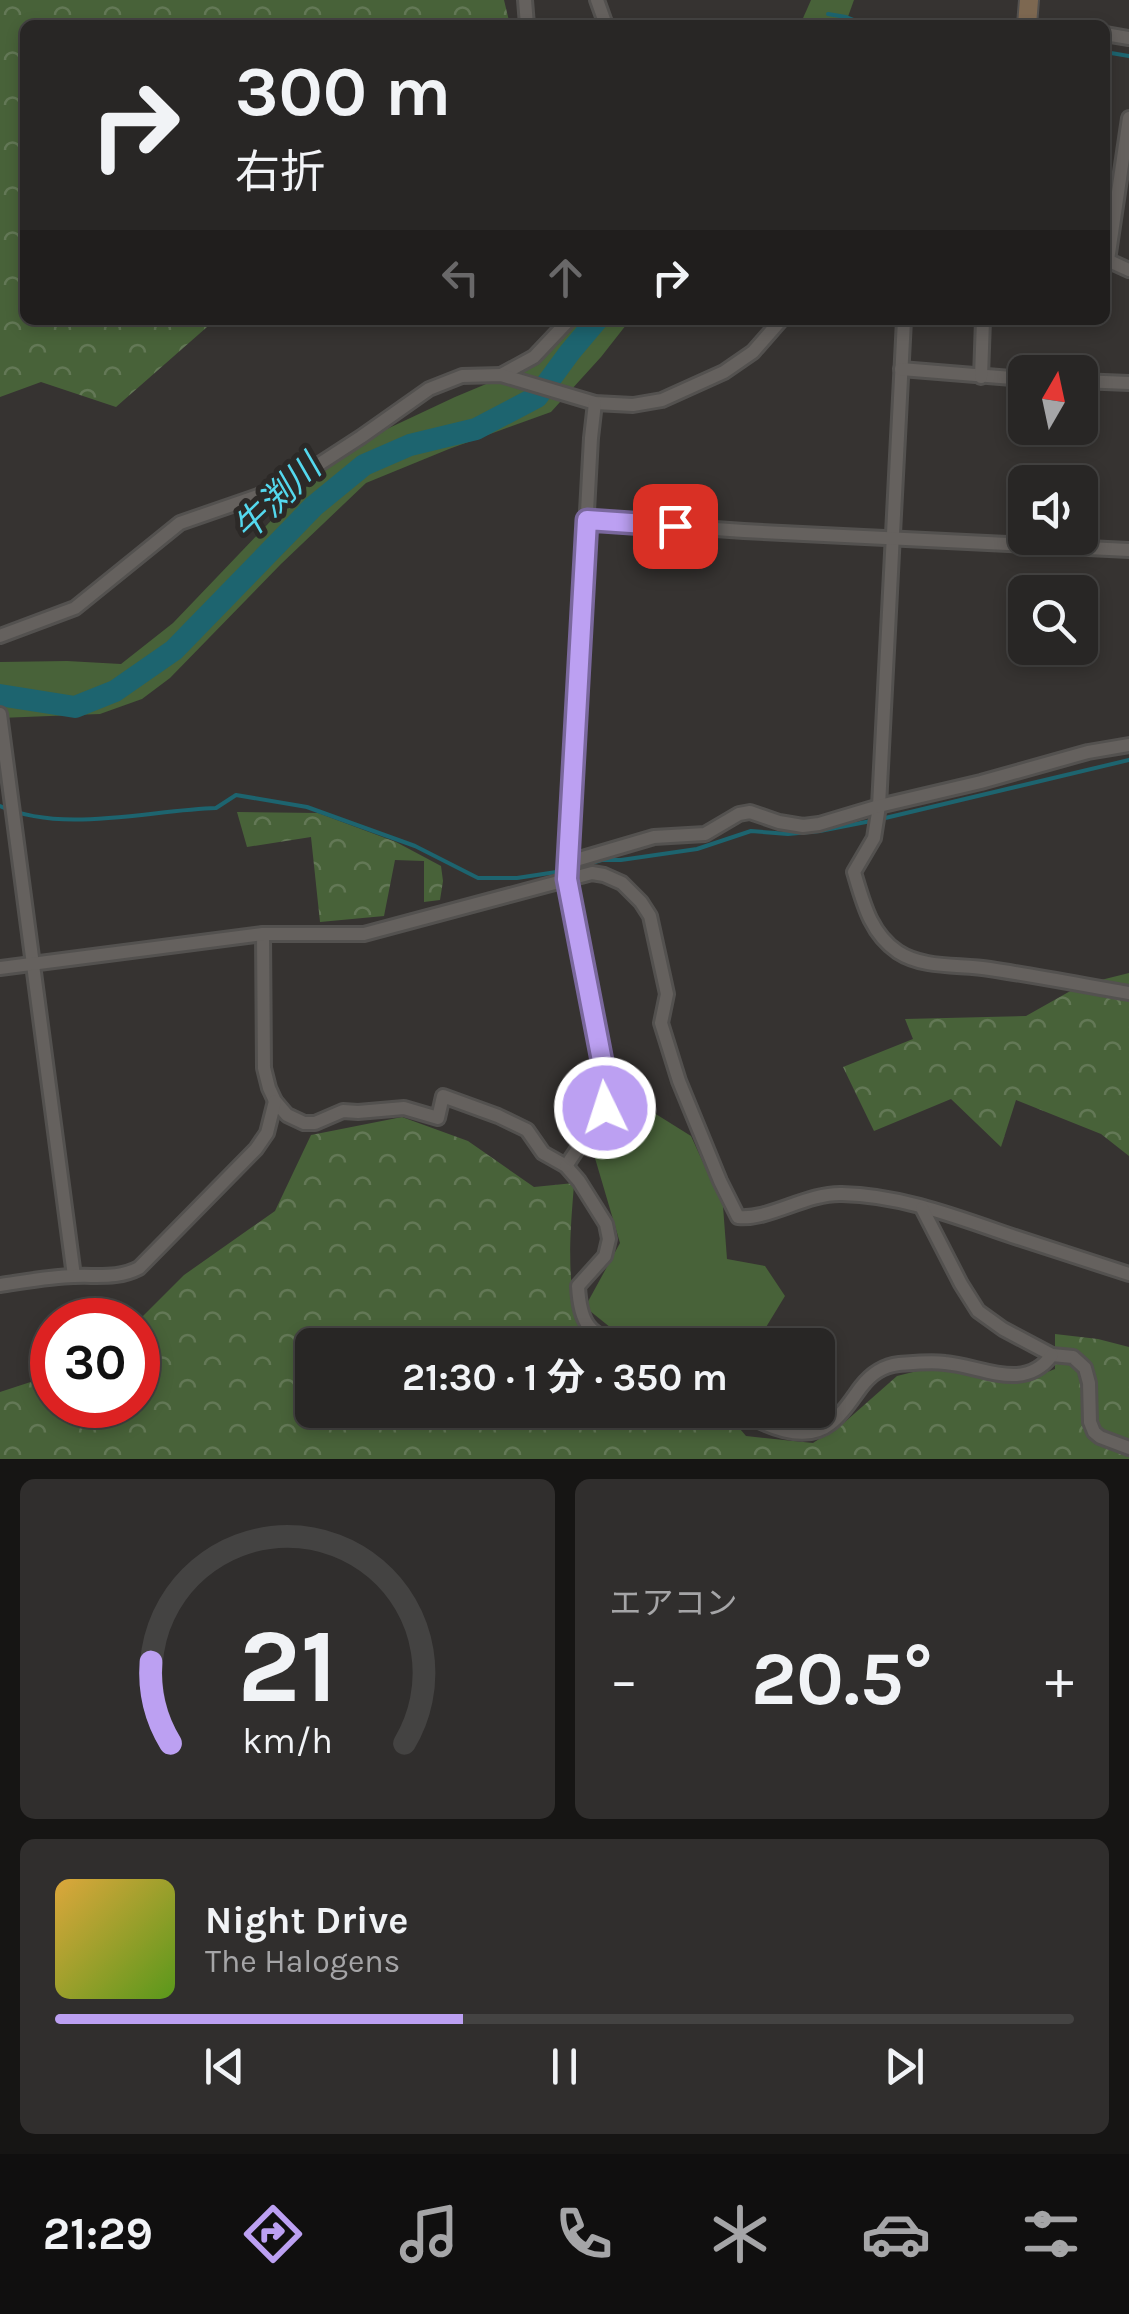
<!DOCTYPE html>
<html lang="ja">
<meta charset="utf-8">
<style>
body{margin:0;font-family:Karla,"Noto Sans JP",sans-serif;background:#302e2d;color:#f1f3f6;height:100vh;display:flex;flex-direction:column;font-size:38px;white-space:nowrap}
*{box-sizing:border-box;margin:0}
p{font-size:32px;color:#a5a5a7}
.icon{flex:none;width:55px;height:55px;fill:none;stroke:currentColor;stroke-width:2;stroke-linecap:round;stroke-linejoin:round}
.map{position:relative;height:1459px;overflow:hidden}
.drawer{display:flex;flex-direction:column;gap:20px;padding:20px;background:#161514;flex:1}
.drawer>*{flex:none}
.guide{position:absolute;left:20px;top:20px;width:1090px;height:305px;border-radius:15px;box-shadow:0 5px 15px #0003,0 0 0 2px #444342;background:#282625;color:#f1f3f6;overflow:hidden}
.needle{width:65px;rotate:9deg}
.controls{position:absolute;left:1008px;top:355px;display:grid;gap:20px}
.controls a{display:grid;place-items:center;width:90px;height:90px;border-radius:15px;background:#282625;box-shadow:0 5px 15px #0003,0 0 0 2px #444342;font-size:50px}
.speed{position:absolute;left:30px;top:1298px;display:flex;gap:20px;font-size:50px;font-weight:700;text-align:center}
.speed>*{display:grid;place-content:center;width:130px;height:130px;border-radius:50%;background:#282625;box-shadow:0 5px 15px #0003,0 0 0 2px #444342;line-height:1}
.speed .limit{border:15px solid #d22;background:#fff;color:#111}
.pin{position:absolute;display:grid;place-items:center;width:85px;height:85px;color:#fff;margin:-42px;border-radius:20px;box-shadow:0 5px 15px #0006}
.me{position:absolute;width:110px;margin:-55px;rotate:356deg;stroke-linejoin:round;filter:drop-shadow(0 0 8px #0008)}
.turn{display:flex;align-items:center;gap:35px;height:210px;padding:0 50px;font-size:45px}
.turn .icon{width:130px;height:130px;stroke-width:2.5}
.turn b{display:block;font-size:70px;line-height:85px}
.lanes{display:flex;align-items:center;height:95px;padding:0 50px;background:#0003;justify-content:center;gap:50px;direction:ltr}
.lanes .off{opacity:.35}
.big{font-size:75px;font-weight:700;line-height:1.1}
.drawer .widget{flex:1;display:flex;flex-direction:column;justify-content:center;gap:15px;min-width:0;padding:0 35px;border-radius:15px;background:#302e2d}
.drawer .dial{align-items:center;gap:0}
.dial svg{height:260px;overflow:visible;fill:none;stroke:#444342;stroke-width:7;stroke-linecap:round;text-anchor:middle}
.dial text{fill:#f1f3f6;stroke:none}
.song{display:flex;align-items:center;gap:30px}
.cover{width:120px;height:120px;border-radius:15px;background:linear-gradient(135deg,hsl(40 70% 55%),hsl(90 70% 35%))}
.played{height:10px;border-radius:5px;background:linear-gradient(90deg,#bca0f2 40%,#444342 40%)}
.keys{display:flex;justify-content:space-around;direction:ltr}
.heat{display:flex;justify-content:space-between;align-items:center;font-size:55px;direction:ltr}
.drawer .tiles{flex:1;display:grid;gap:20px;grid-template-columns:1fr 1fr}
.widget:last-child{grid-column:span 2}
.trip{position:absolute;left:295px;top:1328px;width:540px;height:100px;border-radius:15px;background:#282625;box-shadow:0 5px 15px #0003,0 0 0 2px #444342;font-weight:700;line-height:100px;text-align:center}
.menu{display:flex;height:160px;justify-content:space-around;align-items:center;background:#100f0f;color:#a5a5a7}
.menu .icon{width:70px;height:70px}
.menu .active{color:#bca0f2}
.menu b{font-size:45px;color:#f1f3f6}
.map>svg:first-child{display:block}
.grass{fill:#486239}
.forest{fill:url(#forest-crowns)}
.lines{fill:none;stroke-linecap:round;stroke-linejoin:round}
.stream{stroke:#1d646f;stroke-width:4}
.river{stroke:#1d646f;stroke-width:22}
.street-casing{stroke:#53514f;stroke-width:18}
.secondary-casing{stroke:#53514f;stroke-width:22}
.street{stroke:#65615e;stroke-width:12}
.secondary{stroke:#7d6851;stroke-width:18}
.route-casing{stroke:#7a689d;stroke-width:25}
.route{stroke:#bca0f2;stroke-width:18}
.labels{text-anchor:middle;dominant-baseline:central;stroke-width:10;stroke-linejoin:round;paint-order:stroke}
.water-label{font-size:35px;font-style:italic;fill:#54d8ee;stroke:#2c2927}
</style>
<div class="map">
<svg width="1129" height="1459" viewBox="0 0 1129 1459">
<defs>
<pattern id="forest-crowns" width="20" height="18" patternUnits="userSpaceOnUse" patternTransform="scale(2.5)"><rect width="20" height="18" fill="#486239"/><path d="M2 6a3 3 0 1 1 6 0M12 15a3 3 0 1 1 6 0" fill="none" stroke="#637856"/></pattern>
</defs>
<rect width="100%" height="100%" fill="#363331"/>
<g class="grass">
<polygon points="811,0 854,0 845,25 800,25"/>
<polygon points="573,320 630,320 601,357 551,412 449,449 366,483 281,564 170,678 142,699 100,714 0,718 0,662 67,661 121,664 173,623 286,505 357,443 455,397 527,367"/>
<polygon points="627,1096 691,1136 723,1206 727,1259 765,1266 785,1296 760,1337 765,1345 661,1345 626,1340 585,1307 620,1243 592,1148"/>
</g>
<g class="forest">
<polygon points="0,0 504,0 510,25 25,25 25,320 215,320 116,407 41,382 0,397"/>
<polygon points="237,812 318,813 396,842 441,866 443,881 440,900 424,902 424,861 395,860 384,916 320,922 311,837 247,847"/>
<polygon points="1129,973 1129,1156 1101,1134 1016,1100 1001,1147 951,1099 874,1131 843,1067 913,1039 905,1019 1026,1016 1081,985"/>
<path d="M 402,1117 L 468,1141 L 534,1187 L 574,1183 C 572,1220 558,1329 601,1345 L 312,1345 L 312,1410 L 719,1410 L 729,1416 L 746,1436 L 813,1443 L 846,1421 L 897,1376 L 933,1367 L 954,1367 L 1021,1382 L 1055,1369 L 1055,1334 L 1098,1339 L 1129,1347 L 1129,1459 L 0,1459 L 0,1392 L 52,1375 L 52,1405 L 138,1405 L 138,1321 L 184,1275 L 275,1211 L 311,1135 Z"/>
</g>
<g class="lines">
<g class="stream">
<polyline points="828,14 846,17 867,25"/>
<polyline points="1105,52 1129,56"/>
<path d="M 0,806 C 63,834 149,810 216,808 L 236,795 L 307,807 L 415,846 L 478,878 L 517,878 L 563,871"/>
<polyline points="881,819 1129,760"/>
<polyline points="572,868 602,860 621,860 697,849 751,831 788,834 820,831 871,821"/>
</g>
<polyline class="river" points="0,695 75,707 115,691 174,650 314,506 364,465 410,445 476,429 537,397 570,352 597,320"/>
<g class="street-casing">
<g id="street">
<polyline points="525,0 527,25"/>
<polyline points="597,0 606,25"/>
<polyline points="1105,34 1129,38"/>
<polyline points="1105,259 1129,270"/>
<polyline points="1108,260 1129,118"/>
<path d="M 904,320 L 879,806 L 874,838 L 854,872 C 863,902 870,933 898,952 C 924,969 960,964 990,969 C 1036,976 1083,985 1129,993"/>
<polyline points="901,369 1025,379"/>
<polyline points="501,375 534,357 569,320"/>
<polyline points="981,377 983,320"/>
<polyline points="1080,381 1129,383"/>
<polyline points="587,520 744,531 1129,550"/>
<polyline points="0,636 75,608 180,523 284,487 361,437 429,389 462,376 501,375 595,403 633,405 662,400 724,372 753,352 781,320"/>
<polyline points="0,714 74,1276"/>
<polyline points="569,862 654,837 705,834 739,814 750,812 779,822 803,826 819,824 879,806 981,782 1088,752 1129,745"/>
<path d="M 263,934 L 264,1068 L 269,1088 L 275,1101 L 287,1115 L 304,1123 L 315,1123 L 343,1111 L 358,1112 L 404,1108 L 438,1118 L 443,1096 L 498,1116 L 527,1130 L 543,1153 L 566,1166 L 579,1181 L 606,1224 L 609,1239 L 605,1256 L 578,1286 C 580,1323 588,1335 624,1345"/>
<path d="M 0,968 L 263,934 L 364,934 L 592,873 L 604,875 L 622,883 L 641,902 L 650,916 L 667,994 L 661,1023 L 679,1081 L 720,1181 L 738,1217 C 770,1220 806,1193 842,1194 C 900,1195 957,1217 1012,1236 C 1051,1249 1090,1261 1129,1274"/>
<polyline points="566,1166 605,1108 608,1092 567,879 591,438 595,403"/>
<polyline points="922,1208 961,1284 978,1311 1003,1329 1052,1355 1073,1357 1085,1368 1089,1383 1090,1422 1094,1432 1100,1437 1129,1448"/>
<path d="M 0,1285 C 21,1282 54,1276 74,1276 C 98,1275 118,1279 139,1268 L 256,1149 L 267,1133 L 275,1101"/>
<path d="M 738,1410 C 764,1425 804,1445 831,1423 C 843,1414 852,1399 861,1387 C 871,1374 882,1366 899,1364 C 913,1363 931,1361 945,1363 C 982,1366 1024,1393 1052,1355"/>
</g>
</g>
<g class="secondary-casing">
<polyline id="secondary" points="1027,25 1029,0"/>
</g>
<use href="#street" class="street"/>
<use href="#secondary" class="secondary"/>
</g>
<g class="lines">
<g class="route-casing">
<polyline id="route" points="605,1108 608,1092 567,879 587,520 675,526"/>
</g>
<use href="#route" class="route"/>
</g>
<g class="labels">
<g class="water-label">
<text transform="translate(277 498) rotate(-44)">牛渕川</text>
</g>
</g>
</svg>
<div class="controls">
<a><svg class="needle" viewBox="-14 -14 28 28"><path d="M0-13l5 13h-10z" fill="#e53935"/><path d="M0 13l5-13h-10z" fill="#a5a5a7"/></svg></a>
<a><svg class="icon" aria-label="sound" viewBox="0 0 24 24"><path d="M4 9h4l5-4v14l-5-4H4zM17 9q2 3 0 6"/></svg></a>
<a><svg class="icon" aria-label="search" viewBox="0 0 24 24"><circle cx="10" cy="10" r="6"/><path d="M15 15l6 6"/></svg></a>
</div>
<div class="speed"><div class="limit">30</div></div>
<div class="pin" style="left:675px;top:526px;background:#d93025"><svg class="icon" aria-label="arrive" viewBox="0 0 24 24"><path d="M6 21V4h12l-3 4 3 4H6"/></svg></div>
<svg class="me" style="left:605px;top:1108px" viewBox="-20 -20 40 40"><circle r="17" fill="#bca0f2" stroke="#fff" stroke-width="3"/><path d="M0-11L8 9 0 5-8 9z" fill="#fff"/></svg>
<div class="trip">21:30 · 1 分 · 350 m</div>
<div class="guide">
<div class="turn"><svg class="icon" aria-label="right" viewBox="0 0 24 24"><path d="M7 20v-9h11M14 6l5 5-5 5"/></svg><div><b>300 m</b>右折</div></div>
<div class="lanes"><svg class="icon off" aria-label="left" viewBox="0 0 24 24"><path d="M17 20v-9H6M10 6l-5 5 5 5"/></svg><svg class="icon off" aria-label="ahead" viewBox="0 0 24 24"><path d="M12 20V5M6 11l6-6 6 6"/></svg><svg class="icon" aria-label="right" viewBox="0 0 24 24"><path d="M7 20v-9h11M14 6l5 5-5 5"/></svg></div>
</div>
</div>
<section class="drawer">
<div class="tiles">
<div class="widget dial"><svg viewBox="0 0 100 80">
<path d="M14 69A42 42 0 1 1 86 69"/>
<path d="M14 69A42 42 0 0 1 8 44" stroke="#bca0f2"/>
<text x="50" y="56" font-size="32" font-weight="700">21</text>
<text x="50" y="72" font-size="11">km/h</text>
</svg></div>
<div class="widget"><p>エアコン</p>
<div class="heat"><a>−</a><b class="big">20.5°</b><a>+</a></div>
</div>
<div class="widget">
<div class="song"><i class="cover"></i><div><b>Night Drive</b><p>The Halogens</p></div></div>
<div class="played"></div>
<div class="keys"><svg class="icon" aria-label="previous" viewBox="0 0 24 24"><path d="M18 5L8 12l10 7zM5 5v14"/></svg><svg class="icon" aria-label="pause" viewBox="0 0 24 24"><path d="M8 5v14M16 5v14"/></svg><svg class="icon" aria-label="next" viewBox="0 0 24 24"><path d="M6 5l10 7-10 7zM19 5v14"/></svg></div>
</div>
</div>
</section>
<nav class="menu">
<b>21:29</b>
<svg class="icon active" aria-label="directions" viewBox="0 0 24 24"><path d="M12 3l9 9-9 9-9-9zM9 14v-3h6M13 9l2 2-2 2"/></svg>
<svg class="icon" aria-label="music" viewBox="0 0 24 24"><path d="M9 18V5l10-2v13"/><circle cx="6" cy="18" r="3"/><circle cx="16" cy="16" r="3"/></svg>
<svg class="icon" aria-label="phone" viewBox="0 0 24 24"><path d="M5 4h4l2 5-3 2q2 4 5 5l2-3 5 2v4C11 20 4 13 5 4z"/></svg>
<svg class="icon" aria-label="climate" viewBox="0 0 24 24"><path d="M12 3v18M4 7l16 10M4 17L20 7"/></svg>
<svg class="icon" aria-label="car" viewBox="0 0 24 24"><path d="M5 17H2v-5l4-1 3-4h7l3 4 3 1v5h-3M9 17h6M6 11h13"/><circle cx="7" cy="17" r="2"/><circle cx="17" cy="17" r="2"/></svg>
<svg class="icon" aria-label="filters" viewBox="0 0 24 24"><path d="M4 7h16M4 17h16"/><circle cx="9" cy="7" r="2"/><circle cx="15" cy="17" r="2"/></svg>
</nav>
